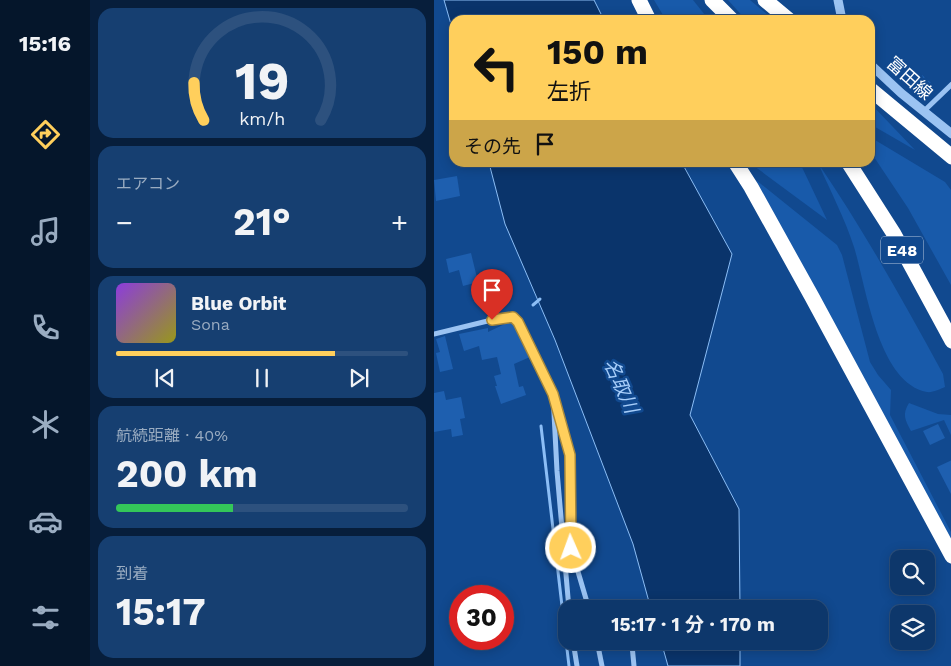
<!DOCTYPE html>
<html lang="ja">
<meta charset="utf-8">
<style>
body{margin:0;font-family:"Work Sans","Noto Sans JP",sans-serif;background:#163f71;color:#f1f3f6;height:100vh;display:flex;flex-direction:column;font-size:19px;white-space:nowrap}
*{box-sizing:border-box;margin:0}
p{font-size:16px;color:#9aacc1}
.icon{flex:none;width:28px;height:28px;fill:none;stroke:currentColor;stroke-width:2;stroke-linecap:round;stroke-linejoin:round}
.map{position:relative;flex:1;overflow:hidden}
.details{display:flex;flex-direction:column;gap:8px;padding:8px;background:#071e3b;width:344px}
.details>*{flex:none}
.banner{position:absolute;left:15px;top:15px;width:426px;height:152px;border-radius:15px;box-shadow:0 2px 12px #0003,0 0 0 1px #2d517e;background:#ffcf5c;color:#111;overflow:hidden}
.controls{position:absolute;left:456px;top:550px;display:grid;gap:10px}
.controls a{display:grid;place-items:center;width:45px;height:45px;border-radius:10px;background:#0d376b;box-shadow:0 2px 12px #0003,0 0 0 1px #2d517e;font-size:25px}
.speed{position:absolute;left:15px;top:585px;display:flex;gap:10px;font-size:25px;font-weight:700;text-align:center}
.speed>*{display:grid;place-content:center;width:65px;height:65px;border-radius:50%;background:#0d376b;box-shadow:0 2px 12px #0003,0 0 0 1px #2d517e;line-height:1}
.speed .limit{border:8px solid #d22;background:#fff;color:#111}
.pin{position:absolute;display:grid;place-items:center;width:42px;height:42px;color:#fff;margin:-51px -21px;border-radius:50% 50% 50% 0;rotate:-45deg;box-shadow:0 0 5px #0007}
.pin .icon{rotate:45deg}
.me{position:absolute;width:55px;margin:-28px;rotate:358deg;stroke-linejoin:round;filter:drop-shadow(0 0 4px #0008)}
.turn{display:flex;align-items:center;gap:18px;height:105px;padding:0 15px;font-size:22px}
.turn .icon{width:65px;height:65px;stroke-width:2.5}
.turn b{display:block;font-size:35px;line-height:42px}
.then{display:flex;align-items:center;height:48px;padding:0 15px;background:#0003;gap:10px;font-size:19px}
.big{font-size:38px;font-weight:700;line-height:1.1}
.details .card{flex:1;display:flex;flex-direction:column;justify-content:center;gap:8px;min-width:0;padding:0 18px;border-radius:15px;background:#163f71}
.details .dial{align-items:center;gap:0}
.dial svg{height:130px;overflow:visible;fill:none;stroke:#2d517e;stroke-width:7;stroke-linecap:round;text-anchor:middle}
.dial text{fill:#f1f3f6;stroke:none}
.song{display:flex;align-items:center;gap:15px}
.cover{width:60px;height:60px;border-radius:8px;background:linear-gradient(135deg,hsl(270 70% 55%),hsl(60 70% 35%))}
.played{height:5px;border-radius:2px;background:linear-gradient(90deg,#ffcf5c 75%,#2d517e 75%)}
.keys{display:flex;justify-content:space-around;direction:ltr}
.heat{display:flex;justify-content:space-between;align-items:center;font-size:28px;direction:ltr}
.charge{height:8px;border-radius:4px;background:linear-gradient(90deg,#34c759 40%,#2d517e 0)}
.trip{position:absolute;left:124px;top:600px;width:270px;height:50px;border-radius:15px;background:#0d376b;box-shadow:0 2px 12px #0003,0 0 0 1px #2d517e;font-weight:700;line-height:50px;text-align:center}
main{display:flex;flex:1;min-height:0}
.tabs{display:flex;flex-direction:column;width:90px;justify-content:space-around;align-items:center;background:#05162b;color:#9aacc1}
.tabs .icon{width:35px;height:35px}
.tabs .selected{color:#ffcf5c}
.tabs b{font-size:22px;color:#f1f3f6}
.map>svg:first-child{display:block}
.green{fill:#185aaa}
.water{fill:#0a346b;stroke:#8cbef6}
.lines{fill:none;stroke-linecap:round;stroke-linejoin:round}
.stream{stroke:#8cbef6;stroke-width:3}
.building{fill:#1e5faf}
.minor{stroke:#9bc3f2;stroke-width:5}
.tertiary{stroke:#9bc3f2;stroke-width:9}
.motorway{stroke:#fff;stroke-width:15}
.route-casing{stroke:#a6873c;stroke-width:12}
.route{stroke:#ffcf5c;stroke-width:9}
.labels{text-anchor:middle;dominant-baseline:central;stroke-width:5;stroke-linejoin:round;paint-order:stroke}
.shield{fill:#11498f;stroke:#b8c8dd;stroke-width:1}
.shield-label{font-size:16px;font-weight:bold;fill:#fff}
.street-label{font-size:18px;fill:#fff;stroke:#11498f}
.water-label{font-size:19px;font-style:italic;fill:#a7cdf9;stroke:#11498f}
</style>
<main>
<nav class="tabs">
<b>15:16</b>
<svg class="icon selected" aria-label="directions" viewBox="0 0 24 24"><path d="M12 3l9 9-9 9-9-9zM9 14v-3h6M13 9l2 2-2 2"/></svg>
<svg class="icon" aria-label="music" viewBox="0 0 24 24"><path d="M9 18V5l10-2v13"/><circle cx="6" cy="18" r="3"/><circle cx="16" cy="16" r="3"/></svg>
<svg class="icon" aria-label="phone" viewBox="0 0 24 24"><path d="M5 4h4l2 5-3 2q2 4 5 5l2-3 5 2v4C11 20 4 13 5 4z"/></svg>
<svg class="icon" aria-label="climate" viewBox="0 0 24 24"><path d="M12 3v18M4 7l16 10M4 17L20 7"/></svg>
<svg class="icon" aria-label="car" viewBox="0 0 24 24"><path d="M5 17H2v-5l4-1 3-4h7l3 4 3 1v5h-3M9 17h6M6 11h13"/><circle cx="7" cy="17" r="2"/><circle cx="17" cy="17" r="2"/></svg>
<svg class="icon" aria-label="filters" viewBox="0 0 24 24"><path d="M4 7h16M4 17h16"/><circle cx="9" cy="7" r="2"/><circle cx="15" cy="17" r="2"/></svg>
</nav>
<section class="details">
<div class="card dial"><svg viewBox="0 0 100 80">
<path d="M14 69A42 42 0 1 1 86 69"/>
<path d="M14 69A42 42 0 0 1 8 46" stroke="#ffcf5c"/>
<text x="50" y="56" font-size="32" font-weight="700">19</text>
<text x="50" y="72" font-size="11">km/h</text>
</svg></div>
<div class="card"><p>エアコン</p>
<div class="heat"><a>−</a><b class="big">21°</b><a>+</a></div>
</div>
<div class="card">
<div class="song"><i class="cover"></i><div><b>Blue Orbit</b><p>Sona</p></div></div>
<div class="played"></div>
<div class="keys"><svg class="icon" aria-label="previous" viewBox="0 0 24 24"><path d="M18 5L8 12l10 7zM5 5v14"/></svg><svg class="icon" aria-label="pause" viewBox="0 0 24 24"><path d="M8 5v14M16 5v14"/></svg><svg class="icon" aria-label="next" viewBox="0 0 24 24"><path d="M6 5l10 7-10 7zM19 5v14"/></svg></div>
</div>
<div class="card"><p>航続距離 · 40%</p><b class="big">200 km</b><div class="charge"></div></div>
<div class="card"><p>到着</p><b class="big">15:17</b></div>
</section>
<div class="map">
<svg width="518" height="666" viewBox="0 0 518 666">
<rect width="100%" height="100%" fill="#11498f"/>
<g class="green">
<polygon points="220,0 259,0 275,20 232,20"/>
<polygon points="294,0 316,0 340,20 312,20"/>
<polygon points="436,103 481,150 436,124"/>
<polygon points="436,137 511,182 517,190 517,285 474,208 436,151"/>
<polygon points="316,163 366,163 393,220"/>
<path d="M 384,163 C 430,231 470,302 509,374 L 511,387 C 506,389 498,393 493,392 C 444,383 432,286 420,247 C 411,219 396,190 384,163 Z"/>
<polygon points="322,180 403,245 408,255 436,362 444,375 457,390 456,415 517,532 517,545"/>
<path d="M 475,403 L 504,414 L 517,415 L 517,435 L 510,420 L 477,431 C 471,420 468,414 475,403 Z"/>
</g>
<g class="water">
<polygon points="10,0 160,0 170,20 20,20 20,35"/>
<polygon points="55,163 248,163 298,254 256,415 305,509 306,609 217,609 199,544 121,340 71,224"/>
<polygon points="227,641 306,641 306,666 234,666"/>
</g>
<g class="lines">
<g class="stream">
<polyline points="99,305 106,299"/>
<polyline points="107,426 135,666"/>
</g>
</g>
<g class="building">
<polygon points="488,75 497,83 489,93 480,85"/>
<polygon points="23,176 26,196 2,201 0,180"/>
<polygon points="37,253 44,282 29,286 25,270 15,273 12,259"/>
<polygon points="77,321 96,357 80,364 85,387 89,386 92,395 67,404 61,386 63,386 60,376 67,374 63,357 48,360 45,346 30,351 25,334 54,328 54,332"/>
<polygon points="11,336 19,369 6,372 2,353 6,352 2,339"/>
<polygon points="10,391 12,400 27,397 31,418 26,419 29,435 18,437 17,429 0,432 0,393"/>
<polygon points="504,424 511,438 496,445 489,431"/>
<polygon points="518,460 518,496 503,467"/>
</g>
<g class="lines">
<g class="minor">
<polyline points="489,112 518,84"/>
<polyline points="0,334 70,317 79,317 84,322 119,394 123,471 135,609"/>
<polyline points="122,409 136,455 137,548 155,609"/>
<polyline points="139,641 143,666"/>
<polyline points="163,641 168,666"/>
<polyline points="200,666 198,645 211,644"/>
</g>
<g class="tertiary">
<polyline points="404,0 408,20"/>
<polyline points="436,64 467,93 518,134"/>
</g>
<g class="motorway">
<polyline points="205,0 215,20"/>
<polyline points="278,0 298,20"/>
<polyline points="331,0 355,20"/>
<polyline points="436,89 518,157"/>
<polyline points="301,162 317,187 378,297 518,556"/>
<polyline points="414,162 460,234 518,341"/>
</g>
</g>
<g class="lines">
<g class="route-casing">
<polyline id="route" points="58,320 79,317 84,322 119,394 136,455 137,548"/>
</g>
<use href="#route" class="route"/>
</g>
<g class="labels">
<rect class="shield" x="447" y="236.5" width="42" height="27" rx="4"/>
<g class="shield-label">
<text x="468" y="250">E48</text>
</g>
<g class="street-label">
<text transform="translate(476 78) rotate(42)">富田線</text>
</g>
<g class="water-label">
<text transform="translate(187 386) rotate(66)">名取川</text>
</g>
</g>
</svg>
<div class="controls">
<a><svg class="icon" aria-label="search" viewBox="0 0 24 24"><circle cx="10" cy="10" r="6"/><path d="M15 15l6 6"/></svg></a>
<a><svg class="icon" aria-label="layers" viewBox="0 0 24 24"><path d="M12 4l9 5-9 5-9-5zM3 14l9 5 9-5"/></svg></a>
</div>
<div class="speed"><div class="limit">30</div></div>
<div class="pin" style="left:58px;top:320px;background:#d93025"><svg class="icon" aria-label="arrive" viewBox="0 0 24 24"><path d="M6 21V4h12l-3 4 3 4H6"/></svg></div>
<svg class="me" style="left:137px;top:548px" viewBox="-20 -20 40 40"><circle r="17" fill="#ffcf5c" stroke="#fff" stroke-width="3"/><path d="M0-11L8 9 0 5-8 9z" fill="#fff"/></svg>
<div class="trip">15:17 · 1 分 · 170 m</div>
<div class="banner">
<div class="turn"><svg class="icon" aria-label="left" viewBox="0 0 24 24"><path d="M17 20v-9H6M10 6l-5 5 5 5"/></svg><div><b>150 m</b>左折</div></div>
<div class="then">その先<svg class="icon" aria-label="arrive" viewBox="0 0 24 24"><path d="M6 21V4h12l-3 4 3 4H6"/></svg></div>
</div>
</div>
</main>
